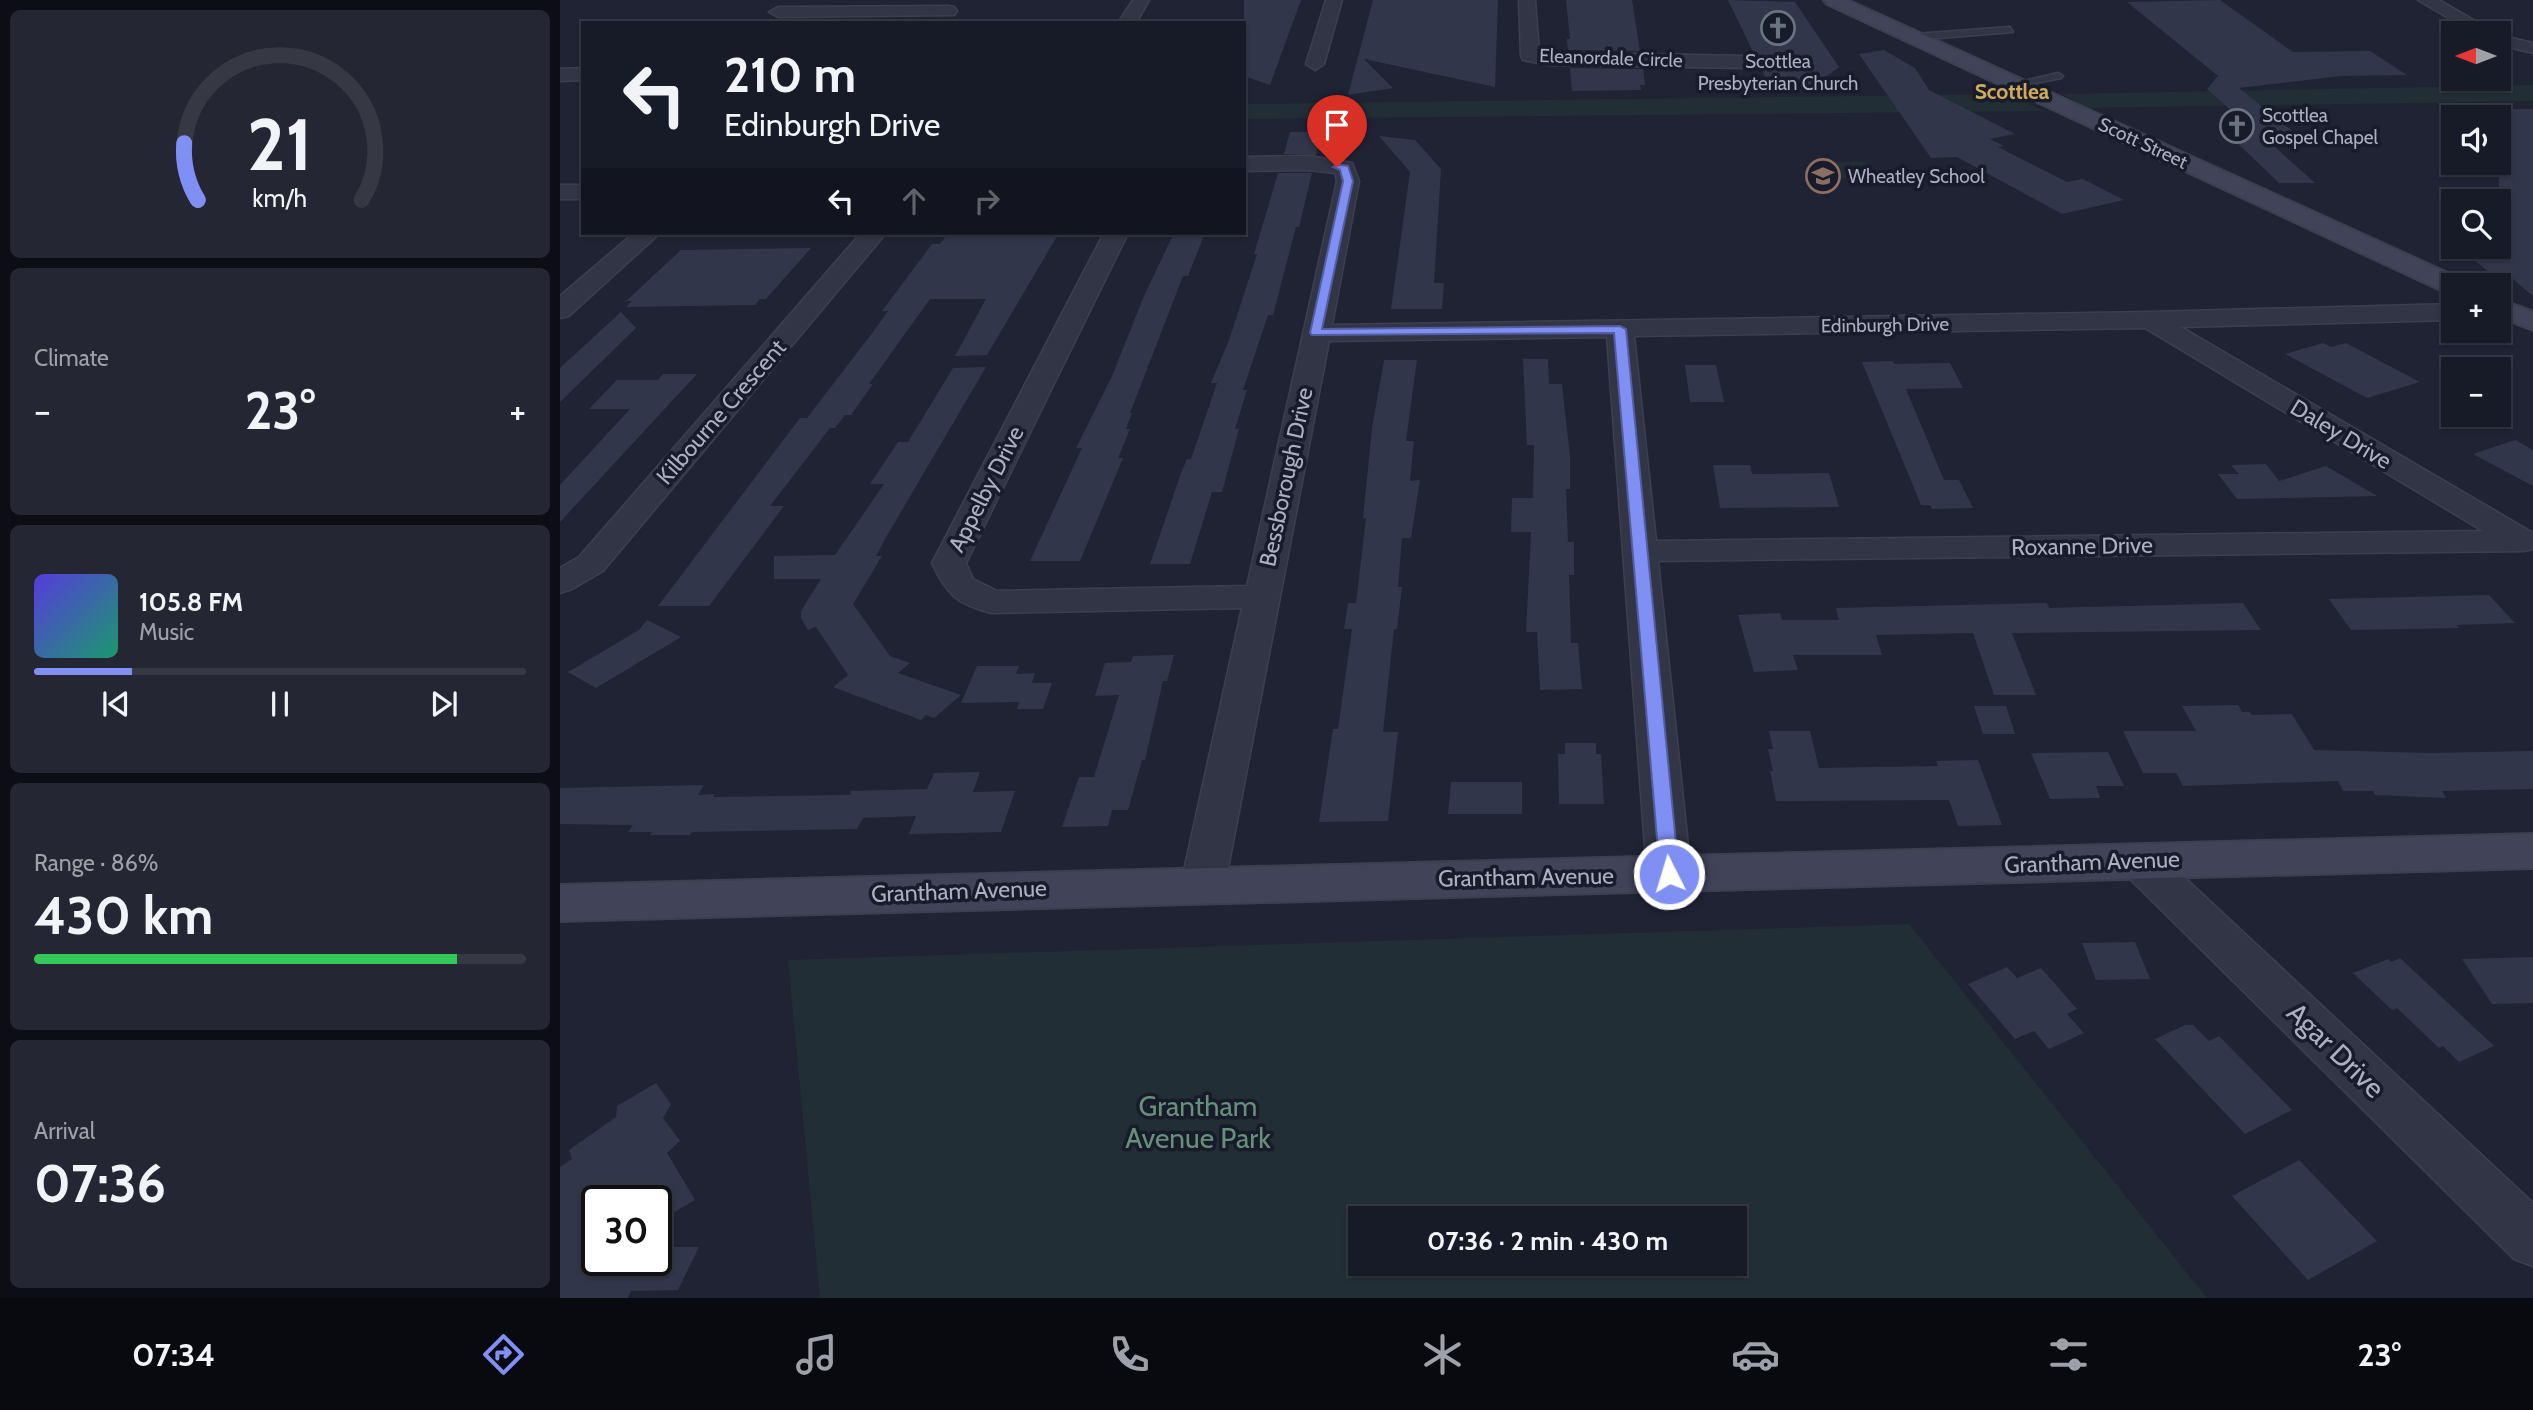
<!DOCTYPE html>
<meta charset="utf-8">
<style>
body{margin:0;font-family:Cabin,sans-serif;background:#242733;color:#f1f3f6;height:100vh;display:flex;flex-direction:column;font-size:26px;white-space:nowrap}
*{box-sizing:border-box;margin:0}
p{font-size:23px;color:#9ea1a7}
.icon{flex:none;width:38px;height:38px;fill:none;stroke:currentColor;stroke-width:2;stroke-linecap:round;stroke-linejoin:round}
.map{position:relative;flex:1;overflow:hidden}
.drawer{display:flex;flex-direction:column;gap:10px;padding:10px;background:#0d0e15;width:560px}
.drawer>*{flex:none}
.top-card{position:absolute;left:21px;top:21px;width:665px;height:214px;border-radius:0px;box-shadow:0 2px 5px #0004,0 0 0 2px #363844;background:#171a27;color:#f1f3f6;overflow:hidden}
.needle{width:46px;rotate:270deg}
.controls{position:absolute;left:1881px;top:21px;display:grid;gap:14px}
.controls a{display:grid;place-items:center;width:70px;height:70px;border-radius:0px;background:#171a27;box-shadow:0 2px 5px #0004,0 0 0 2px #363844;font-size:35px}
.speed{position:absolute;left:21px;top:1185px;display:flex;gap:14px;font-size:35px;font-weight:700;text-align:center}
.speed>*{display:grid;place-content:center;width:91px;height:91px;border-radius:50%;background:#171a27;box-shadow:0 2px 5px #0004,0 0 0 2px #363844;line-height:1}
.speed .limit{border:4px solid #111;border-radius:10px;background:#fff;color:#111}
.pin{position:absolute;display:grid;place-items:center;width:60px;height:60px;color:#fff;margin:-72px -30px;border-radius:50% 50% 50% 0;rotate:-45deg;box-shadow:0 0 7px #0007}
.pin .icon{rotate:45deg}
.me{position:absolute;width:77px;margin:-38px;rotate:355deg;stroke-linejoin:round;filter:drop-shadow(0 0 5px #0008)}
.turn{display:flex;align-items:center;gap:24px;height:147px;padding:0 28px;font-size:32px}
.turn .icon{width:91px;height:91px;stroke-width:2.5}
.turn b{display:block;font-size:49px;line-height:60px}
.lanes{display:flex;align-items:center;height:66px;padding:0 28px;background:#0003;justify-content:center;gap:35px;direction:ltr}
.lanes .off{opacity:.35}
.big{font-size:52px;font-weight:700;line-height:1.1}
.drawer .tile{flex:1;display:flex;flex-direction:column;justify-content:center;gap:10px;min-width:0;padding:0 24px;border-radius:10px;background:#242733}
.drawer .dial{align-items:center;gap:0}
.dial svg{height:182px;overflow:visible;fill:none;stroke:#363844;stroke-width:7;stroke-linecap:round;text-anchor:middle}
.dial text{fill:#f1f3f6;stroke:none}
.song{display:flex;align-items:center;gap:21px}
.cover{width:84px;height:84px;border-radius:10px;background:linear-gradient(135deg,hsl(250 70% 55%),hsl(160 70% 35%))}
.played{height:7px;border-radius:4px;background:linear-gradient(90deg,#7f8ff4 20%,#363844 20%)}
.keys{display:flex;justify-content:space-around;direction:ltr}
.heat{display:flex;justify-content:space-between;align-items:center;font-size:38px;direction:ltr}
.charge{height:10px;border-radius:5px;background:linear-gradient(90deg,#34c759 86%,#363844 0)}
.trip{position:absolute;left:788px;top:1206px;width:399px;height:70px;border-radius:0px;background:#171a27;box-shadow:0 2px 5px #0004,0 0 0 2px #363844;font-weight:700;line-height:70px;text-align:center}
.menu{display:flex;height:112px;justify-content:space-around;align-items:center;background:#090a10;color:#9ea1a7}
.menu .icon{width:49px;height:49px}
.menu .current{color:#7f8ff4}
.menu b{font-size:32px;color:#f1f3f6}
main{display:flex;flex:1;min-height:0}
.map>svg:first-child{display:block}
.green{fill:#212e35;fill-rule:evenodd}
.building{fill:#31364b}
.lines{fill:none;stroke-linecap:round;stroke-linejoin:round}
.lane-casing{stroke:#3c3f4e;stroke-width:3}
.street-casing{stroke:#3c3f4e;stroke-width:3}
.secondary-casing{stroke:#3c3f4e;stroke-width:4}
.lane{fill:#323545;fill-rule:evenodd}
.street{fill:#323545;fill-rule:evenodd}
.secondary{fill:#414358;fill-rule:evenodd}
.route{fill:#7f8ff4;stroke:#535d9f;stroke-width:2}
.labels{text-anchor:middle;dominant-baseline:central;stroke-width:7;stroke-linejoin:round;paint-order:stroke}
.far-street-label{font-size:19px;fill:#acafc2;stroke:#181b29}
.far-poi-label{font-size:19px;fill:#acafc2;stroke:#181b29;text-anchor:start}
.far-neighbourhood-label{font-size:21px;font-weight:bold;fill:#cfaa5b;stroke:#181b29}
.street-label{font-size:23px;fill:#acafc2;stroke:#181b29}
.near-street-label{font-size:28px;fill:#acafc2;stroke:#181b29}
.near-park-label{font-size:28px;fill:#65917a;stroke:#181b29}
</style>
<main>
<section class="drawer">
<div class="tile dial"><svg viewBox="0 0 100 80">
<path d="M14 69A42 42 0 1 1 86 69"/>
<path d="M14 69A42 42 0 0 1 8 44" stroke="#7f8ff4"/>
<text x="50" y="56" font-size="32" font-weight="700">21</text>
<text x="50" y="72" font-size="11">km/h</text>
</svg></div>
<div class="tile"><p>Climate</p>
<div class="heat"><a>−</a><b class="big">23°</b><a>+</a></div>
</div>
<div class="tile">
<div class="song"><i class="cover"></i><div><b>105.8 FM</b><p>Music</p></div></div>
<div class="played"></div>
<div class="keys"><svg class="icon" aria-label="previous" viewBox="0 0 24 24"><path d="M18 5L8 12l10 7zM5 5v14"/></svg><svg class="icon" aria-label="pause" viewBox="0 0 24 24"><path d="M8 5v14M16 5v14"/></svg><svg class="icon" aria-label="next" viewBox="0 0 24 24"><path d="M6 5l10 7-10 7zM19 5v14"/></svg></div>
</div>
<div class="tile"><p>Range · 86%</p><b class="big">430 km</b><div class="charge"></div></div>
<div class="tile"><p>Arrival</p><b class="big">07:36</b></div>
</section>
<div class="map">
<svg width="1973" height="1298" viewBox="0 0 1973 1298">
<rect width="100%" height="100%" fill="#1f2334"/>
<g class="green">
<polygon points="1973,85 1973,101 1527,108 1503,94"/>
<polygon points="1450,94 1483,111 684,119 684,104"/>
<polygon points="1268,162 1305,162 1313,178 1276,178"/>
<path d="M 1349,924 L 1647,1298 L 260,1298 L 228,960 ZM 800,1218 L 1174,1218 L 1174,1264 L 800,1264 Z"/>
</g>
<g class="building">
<polygon points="684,0 741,0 710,85 684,76"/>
<polygon points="813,0 938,0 935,87 804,59 833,88 788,95"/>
<polygon points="1006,0 1072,0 1080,51 1008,50 1007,39 1010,39"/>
<polygon points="1168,0 1235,2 1279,67 1250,89 1207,81"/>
<polygon points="1660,0 1733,52 1810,51 1847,75 1781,76 1679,88 1742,139 1706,139 1755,183 1719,183 1670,136 1683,121 1647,89 1658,76 1567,2"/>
<polygon points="1324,50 1355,68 1369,90 1455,134 1430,139 1444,146 1438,147 1507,182 1523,179 1564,200 1502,214 1397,157 1371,158 1299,54"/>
<polygon points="1010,68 1083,69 1085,85 1080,85 1081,90 1012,91"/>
<polygon points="1939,109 1973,109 1973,296 1948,275 1932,275 1899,247 1939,247"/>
<polygon points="730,132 762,132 756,155 724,154"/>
<polygon points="819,136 855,140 881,169 874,283 884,283 882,309 831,309 850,172"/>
<polygon points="718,173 752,173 739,227 736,227 713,315 708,315 683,390 687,390 675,429 679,429 662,492 652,492 630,564 590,564 621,473 627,459 631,459 657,383 651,383 669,340 697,254 694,254"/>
<polygon points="388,233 499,233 427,355 395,356 426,299 370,299 309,384 313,384 291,415 285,415 275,428 270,428 210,506 224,506 149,606 98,606 240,418 247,418 313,332 328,311 322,311 372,244 380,244"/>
<polygon points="614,233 645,233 628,276 623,276 570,413 572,413 566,429 570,429 558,458 563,458 520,561 470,561 522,448 516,448 552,376 584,296"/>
<polygon points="251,248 206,299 200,299 195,305 66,307 72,301 66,301 121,250"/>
<polygon points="61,312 76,328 0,402 0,368"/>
<polygon points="1763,343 1771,347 1786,343 1860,382 1807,398 1725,354"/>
<polygon points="963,359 988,359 989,384 1002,384 1010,457 1010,489 1006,489 1008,542 1014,542 1014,575 1009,575 1011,643 1018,643 1022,689 980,690 977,632 966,632 971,532 951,532 952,498 973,498 974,445 967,445"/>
<polygon points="824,360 857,360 846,441 854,441 850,481 860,480 851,538 842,538 838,587 842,587 837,629 834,629 823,732 838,732 828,821 759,822 773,729 778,729 792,629 784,629 788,603 796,603 806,518 803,518 812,428"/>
<polygon points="1333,361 1334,364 1390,363 1403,388 1346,389 1384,480 1399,480 1413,508 1372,509 1370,505 1361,505 1302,362"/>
<polygon points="1125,365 1156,365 1164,402 1130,402"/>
<polygon points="426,367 325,539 316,556 322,556 293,604 330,656 350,663 338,673 401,695 374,718 366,715 361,720 273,687 288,675 256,627 248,630 241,618 241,611 261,579 214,579 214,556 275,555 324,484 310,484 338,442 348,442 393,368"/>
<polygon points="103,374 137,374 0,522 0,485 70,409 29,409 57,380 98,380"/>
<polygon points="1955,440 1973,450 1973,486 1913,454"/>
<polygon points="1706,464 1719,481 1766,466 1817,496 1677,499 1658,474 1679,474 1671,465"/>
<polygon points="1153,465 1190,465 1192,474 1269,473 1279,507 1160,508"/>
<polygon points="1929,595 1955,623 1896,625 1899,628 1791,630 1769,599"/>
<polygon points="1487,603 1489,608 1683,603 1701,630 1452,633 1476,695 1434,695 1413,633 1316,635 1322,655 1233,655 1238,670 1194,672 1178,615 1220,613 1222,620 1279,620 1276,608"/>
<polygon points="87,620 121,637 36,688 8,672 79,630"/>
<polygon points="614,655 607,681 603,681 585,760 582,760 568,810 552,810 548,826 502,827 519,777 534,777 559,695 535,696 545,663 571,662 573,656"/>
<polygon points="417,666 459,666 456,674 475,673 472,683 492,683 483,709 457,709 459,702 401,703"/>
<polygon points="1678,705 1682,712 1690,712 1692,715 1732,714 1754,750 1870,753 1973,751 1973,789 1882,791 1886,798 1815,795 1813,791 1783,791 1778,781 1623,786 1616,773 1583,773 1563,731 1636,731 1622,706"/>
<polygon points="1414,706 1446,706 1455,734 1423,734"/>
<polygon points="1209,731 1250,731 1259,768 1378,766 1376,761 1418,760 1442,825 1398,826 1389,800 1216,801 1210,771 1213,771 1208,749 1213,749"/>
<polygon points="1005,743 1036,743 1036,754 1041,754 1044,804 999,804 998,754 1005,754"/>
<polygon points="1548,752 1564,786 1536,786 1540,798 1490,799 1471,753"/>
<polygon points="420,772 413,792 455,791 441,832 349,834 356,816 303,818 297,829 132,832 130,835 90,835 92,832 68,832 73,825 0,824 0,788 144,785 138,795 155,794 153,797 290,795 291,791 367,789 374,773"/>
<polygon points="891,782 962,782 962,814 888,814"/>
<polygon points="1575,942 1590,979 1536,980 1522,943"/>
<polygon points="1973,957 1973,1003 1932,1004 1902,959"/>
<polygon points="1840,958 1934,1046 1899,1062 1883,1046 1879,1048 1837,1008 1832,1010 1793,973 1828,959 1831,962"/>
<polygon points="1447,967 1457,978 1481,968 1517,1009 1507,1014 1524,1033 1489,1049 1474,1031 1455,1039 1408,984"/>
<polygon points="1625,1025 1633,1025 1649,1041 1659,1036 1732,1110 1685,1134 1595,1039"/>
<polygon points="96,1083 111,1104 103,1118 120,1141 107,1153 135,1200 96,1223 96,1200 37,1200 37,1260 96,1260 96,1247 139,1247 118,1290 71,1291 68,1298 0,1298 0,1167 12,1159 9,1150 56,1117 57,1106"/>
<polygon points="1739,1160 1817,1241 1748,1280 1672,1196"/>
</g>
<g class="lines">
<g class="lane-casing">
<g id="lane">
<polygon points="1450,27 1453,32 1355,40 1351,37 1355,34"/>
<polygon points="1498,73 1503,76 1501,78 1456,87 1451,84"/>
</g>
</g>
<g class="street-casing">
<g id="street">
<polygon points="573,0 589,0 576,23 558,23"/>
<polygon points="766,0 782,0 764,64 755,70 746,64"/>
<polygon points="959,0 975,0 979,52 1187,56 1196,62 1187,68 989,65 963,60 961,56"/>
<polygon points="1858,0 1879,0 1936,33 1914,33"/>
<polygon points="388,6 394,7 397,11 394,15 218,17 209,12 218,7"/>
<polygon points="1939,35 1973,43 1973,53 1939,45"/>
<polygon points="23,68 23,80 0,81 0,69"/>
<path d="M 749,156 L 792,163 L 799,181 L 772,325 L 1590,312 L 1894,304 L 1894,320 L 1621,327 L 1973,533 L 1973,549 L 1964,551 L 1098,561 L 1131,874 L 1124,886 L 1109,891 L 1094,886 L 1087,874 L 1047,337 L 769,341 L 665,884 L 659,896 L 643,901 L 627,896 L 621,884 L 682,608 L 431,613 C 397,604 386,594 372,563 L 544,233 L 568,233 L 406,563 L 413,579 L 437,591 L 687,586 L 777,181 L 775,173 L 749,170 L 684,171 L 684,157 ZM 1585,328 L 1923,531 L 1096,541 L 1074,336 Z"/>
<rect x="0" y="185" width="23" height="14"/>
<polygon points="74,233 100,233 9,316 0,318 0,296"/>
<polygon points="301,233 326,233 43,571 12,589 0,593 0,568 19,557"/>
<polygon points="1579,845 1594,849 1973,1203 1973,1266 1954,1259 1564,873 1557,861 1564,849"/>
</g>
</g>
<g class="secondary-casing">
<g id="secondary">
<polygon points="1264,0 1287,0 1903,280 1907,285 1894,285 1894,294 1885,292 1267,4"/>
<polygon points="1939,299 1973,312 1973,330 1939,317"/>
<polygon points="1973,834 1973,868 0,921 0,885"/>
</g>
</g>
<use href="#lane" class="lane"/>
<use href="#street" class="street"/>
<use href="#secondary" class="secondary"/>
</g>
<polygon class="route" points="777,164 788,166 793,181 762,329 1060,326 1066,329 1119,874 1116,879 1109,882 1102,879 1100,874 1054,333 752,335 750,333 783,181 780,170 773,167"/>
<defs>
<g id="church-ring" transform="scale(1.75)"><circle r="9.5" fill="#181b29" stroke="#6b7280" stroke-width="1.5"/><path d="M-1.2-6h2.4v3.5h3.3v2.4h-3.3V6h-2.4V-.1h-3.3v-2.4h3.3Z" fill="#6b7280"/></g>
<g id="school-ring" transform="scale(1.75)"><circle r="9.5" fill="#181b29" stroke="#8d6e63" stroke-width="1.5"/><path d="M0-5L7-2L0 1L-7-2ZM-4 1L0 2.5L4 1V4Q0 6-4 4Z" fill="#8d6e63"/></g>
</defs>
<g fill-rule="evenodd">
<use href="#church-ring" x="1218" y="28"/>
<use href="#church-ring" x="1677" y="126"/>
<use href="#school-ring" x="1263" y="176"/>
</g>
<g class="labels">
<g class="far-street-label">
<text transform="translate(1051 58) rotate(2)">Eleanordale Circle</text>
<text transform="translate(1583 143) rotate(25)">Scott Street</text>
<text transform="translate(1325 325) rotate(-1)">Edinburgh Drive</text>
</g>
<g class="far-poi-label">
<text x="1218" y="61" text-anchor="middle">Scottlea<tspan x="1218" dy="22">Presbyterian Church</tspan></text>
<text x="1702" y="115">Scottlea<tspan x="1702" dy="22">Gospel Chapel</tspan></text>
<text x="1288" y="176">Wheatley School</text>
</g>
<g class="far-neighbourhood-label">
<text x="1452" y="91">Scottlea</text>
</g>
<g class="street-label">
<text transform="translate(161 412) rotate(-49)">Kilbourne Crescent</text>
<text transform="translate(1781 434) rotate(31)">Daley Drive</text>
<text transform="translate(726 477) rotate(-78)">Bessborough Drive</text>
<text transform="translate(426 489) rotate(-63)">Appelby Drive</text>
<text transform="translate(1522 546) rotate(-1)">Roxanne Drive</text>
<text transform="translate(1532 862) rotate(-2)">Grantham Avenue</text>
<text transform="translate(966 877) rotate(-1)">Grantham Avenue</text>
<text transform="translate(399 891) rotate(-2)">Grantham Avenue</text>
</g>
<g class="near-street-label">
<text transform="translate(1776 1050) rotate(44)">Agar Drive</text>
</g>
<g class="near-park-label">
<text x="638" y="1106">Grantham<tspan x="638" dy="32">Avenue Park</tspan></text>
</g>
</g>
</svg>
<div class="controls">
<a><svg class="needle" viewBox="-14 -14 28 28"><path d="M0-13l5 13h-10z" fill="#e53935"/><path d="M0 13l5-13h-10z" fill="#9ea1a7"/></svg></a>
<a><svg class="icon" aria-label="sound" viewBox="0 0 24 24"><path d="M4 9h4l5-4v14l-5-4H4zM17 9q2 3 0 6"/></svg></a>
<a><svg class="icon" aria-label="search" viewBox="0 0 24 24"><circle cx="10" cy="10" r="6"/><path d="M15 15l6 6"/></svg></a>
<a>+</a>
<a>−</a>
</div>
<div class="speed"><div class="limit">30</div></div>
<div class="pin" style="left:777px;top:167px;background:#d93025"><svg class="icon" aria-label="arrive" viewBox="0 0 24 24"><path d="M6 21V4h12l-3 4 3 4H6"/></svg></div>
<svg class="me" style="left:1109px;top:874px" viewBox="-20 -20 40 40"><circle r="17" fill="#7f8ff4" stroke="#fff" stroke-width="3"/><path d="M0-11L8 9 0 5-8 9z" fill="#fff"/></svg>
<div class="trip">07:36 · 2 min · 430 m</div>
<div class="top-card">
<div class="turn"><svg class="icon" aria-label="left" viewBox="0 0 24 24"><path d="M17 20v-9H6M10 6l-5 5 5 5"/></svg><div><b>210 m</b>Edinburgh Drive</div></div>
<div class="lanes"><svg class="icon" aria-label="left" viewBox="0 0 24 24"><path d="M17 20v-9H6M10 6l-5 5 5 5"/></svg><svg class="icon off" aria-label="ahead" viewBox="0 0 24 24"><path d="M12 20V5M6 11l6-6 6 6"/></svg><svg class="icon off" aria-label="right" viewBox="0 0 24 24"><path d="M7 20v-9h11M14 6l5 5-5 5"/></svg></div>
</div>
</div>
</main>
<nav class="menu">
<b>07:34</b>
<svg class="icon current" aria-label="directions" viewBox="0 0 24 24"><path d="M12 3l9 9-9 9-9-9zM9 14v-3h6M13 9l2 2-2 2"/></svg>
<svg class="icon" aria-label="music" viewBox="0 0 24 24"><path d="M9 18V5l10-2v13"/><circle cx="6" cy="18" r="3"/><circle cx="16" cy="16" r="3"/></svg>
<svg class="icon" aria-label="phone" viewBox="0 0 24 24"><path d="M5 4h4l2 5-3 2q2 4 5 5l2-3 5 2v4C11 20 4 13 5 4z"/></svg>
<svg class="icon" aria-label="climate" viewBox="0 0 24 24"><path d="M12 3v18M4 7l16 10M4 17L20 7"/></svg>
<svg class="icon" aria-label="car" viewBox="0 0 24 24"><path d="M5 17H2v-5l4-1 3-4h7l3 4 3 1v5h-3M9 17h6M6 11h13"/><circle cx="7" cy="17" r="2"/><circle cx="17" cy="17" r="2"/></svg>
<svg class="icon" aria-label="filters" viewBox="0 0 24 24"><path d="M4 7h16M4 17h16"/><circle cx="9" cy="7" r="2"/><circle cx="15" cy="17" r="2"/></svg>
<b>23°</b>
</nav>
